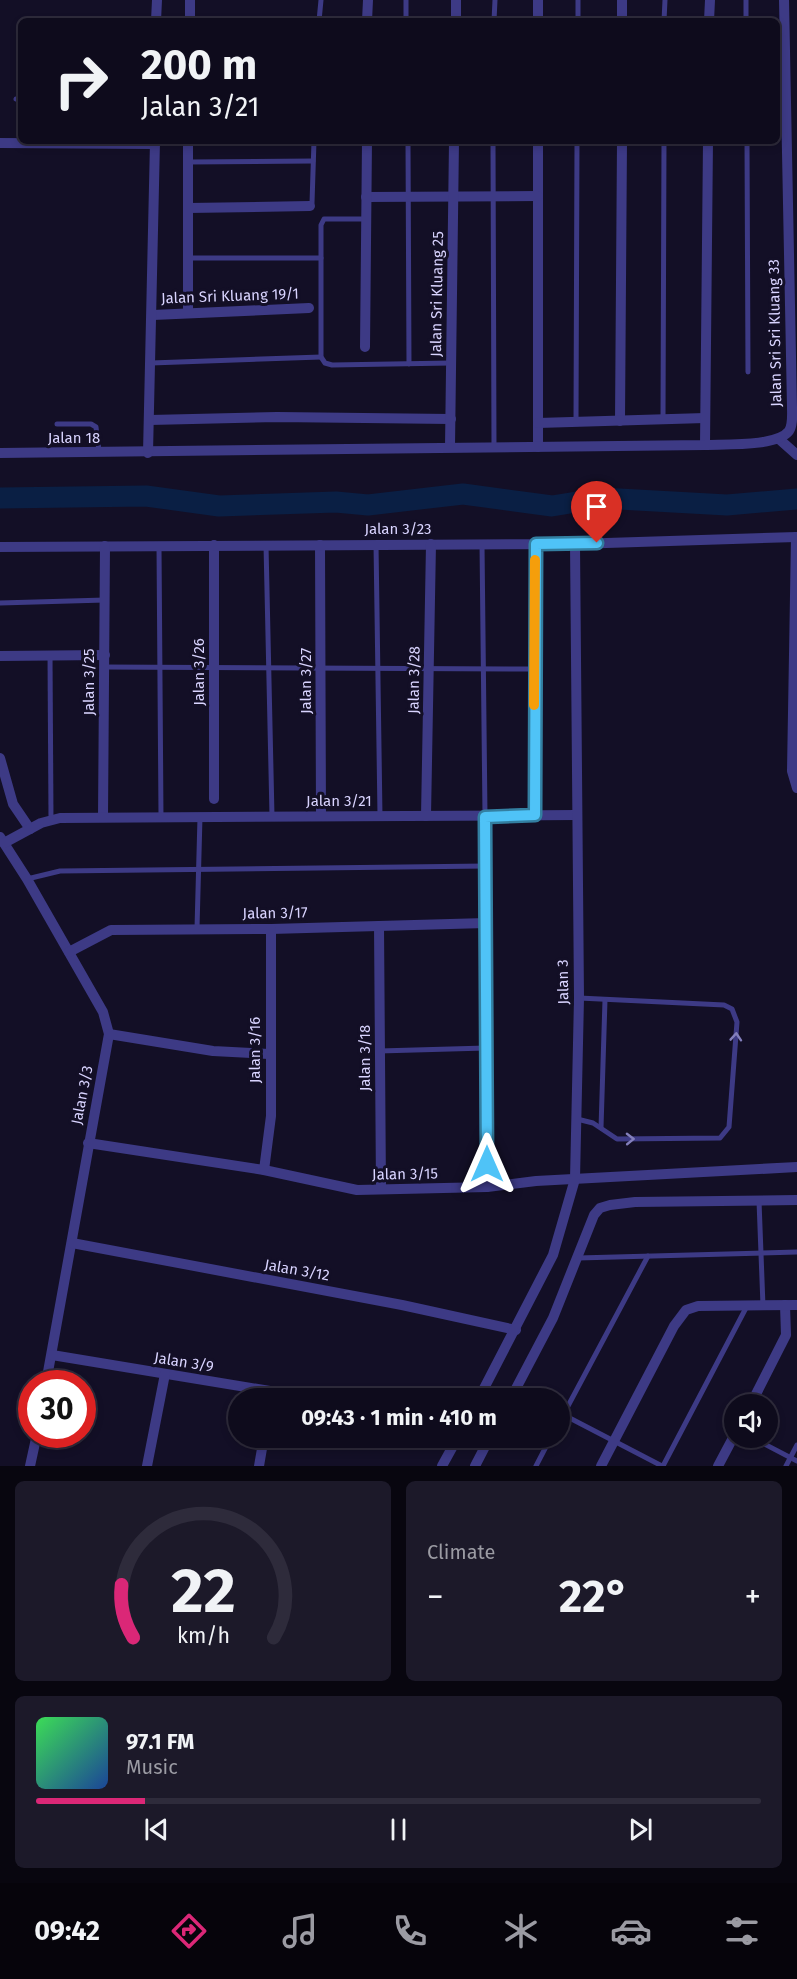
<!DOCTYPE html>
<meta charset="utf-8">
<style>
body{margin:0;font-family:"Fira Sans",sans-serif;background:#1c1929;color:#f1f3f6;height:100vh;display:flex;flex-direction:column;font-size:22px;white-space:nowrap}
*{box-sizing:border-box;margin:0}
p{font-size:20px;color:#9b9ba3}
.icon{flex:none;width:33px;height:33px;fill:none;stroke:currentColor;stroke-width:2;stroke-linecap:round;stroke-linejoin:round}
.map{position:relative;height:1466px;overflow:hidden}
.drawer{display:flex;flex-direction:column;gap:15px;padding:15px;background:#08060f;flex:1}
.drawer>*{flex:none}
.guide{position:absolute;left:18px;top:18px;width:762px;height:126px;border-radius:9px;box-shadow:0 3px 9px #0003,0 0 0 2px #2e2b3b;background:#0e0b1c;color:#f1f3f6;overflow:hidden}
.tools{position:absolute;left:724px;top:1394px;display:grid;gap:12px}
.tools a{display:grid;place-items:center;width:54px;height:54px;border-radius:50%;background:#0e0b1c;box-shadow:0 3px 9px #0003,0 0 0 2px #2e2b3b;font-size:30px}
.speed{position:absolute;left:18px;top:1370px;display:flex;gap:12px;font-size:30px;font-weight:700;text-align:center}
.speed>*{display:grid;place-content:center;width:78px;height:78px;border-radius:50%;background:#0e0b1c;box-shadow:0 3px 9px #0003,0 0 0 2px #2e2b3b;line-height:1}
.speed .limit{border:9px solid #d22;background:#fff;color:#111}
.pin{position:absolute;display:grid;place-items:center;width:51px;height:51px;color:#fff;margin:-62px -26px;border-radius:50% 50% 50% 0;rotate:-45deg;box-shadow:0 0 6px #0007}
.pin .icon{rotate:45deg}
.me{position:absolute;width:66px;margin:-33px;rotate:0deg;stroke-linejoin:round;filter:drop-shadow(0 0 4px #0008)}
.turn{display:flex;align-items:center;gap:21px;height:126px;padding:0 24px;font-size:27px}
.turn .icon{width:78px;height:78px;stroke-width:2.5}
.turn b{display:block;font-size:42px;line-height:51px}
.big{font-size:45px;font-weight:700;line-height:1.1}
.drawer .tile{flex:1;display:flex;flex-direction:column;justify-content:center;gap:9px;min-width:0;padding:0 21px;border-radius:9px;background:#1c1929}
.drawer .dial{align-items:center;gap:0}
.dial svg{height:156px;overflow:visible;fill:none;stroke:#2e2b3b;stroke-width:7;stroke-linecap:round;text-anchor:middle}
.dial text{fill:#f1f3f6;stroke:none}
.song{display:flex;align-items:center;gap:18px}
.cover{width:72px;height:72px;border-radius:9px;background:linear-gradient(135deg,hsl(130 70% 55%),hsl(220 70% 35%))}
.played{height:6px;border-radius:3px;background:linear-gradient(90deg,#db2777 15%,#2e2b3b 15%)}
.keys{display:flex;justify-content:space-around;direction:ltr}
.heat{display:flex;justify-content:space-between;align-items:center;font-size:33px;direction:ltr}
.drawer .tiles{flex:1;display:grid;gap:15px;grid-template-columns:1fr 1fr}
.tile:last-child{grid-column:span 2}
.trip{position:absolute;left:228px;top:1388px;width:342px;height:60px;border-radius:30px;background:#0e0b1c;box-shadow:0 3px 9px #0003,0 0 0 2px #2e2b3b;font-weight:700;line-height:60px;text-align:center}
.tabs{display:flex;height:96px;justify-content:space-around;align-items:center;background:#06040b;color:#9b9ba3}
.tabs .icon{width:42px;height:42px}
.tabs .on{color:#db2777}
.tabs b{font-size:27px;color:#f1f3f6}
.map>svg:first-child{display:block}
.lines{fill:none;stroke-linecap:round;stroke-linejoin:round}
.river{stroke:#0a1f44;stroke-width:21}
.service{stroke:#3d3a85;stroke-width:5}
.minor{stroke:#3d3a85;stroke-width:10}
.oneway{stroke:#837fbc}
.route-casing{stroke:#337fa1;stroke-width:15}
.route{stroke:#4fc3f7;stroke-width:10}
.slow{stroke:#f59e0b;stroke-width:10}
.labels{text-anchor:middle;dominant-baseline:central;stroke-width:6;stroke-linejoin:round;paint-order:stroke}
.street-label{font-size:15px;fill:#d9d4ff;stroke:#130f26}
</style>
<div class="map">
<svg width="797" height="1466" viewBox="0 0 797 1466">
<rect width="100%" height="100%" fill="#130f26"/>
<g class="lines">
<polyline class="river" points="0,498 146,496 219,506 336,502 368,505 463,494 552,506 601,498 727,505 797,499"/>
<g class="service">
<polyline points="406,0 406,21"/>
<polyline points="746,0 746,21"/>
<polyline points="319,21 321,0"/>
<polyline points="494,21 495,0"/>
<polyline points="578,21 578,0"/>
<polyline points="664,21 665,0"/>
<polyline points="16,99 21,100"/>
<polyline points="408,141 409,364"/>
<polyline points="493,141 494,447"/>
<polyline points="747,141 748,372"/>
<polyline points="188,162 313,161"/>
<polyline points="310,206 312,203 314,141"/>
<polyline points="366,219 324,219 321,225 321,357 325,363 332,365 451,363"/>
<polyline points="188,258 321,258"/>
<polyline points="151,363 321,357"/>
<polyline points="663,419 664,141"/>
<polyline points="576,421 577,141"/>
<polyline points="57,424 91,424 96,427 99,451"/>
<polyline points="376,544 380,816"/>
<polyline points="482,544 485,815"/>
<polyline points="266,545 272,816"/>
<polyline points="159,546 161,817"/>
<polyline points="0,603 105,600"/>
<polyline points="50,655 51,819"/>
<polyline points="104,667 534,669"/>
<polyline points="27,879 60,871 486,866"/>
<polyline points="197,928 200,817"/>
<polyline points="379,1051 486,1048"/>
<polyline points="577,1119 593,1123 617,1139 720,1138 729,1127 737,1022 732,1009 724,1005 579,998"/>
<polyline points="601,1128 605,1000"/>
<polyline points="759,1201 763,1306"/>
<polyline points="578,1258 797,1252"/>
<polyline points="516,1391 530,1398"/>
<polyline points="560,1413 662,1466"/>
<polyline points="560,1421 648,1256"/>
<polyline points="751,1437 797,1461"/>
<polyline points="536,1466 551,1437"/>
<polyline points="663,1466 747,1306"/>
<polyline points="786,1466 797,1445"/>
</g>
<g class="minor">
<polyline points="190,0 190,21"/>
<polyline points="538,0 538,21"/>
<polyline points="622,0 622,21"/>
<polyline points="156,21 157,0"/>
<polyline points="367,21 368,0"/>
<polyline points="456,21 456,0"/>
<polyline points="709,21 710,0"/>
<polyline points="538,141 538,447"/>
<polyline points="0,143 155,144"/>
<polyline points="366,197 538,196"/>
<polyline points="188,208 310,206"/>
<polyline points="188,313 188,141"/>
<polyline points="153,315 309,308"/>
<polyline points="365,347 367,141"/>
<polyline points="150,420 277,417 451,419"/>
<polyline points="620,421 622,141"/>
<polyline points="538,423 705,418"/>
<polyline points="779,439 797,455"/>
<polyline points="705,445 708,141"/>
<polyline points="450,447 454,141"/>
<path d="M 0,453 L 705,445 C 724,444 777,447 789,431 C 793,425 792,415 792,407 L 784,0"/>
<polyline points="148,453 155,141"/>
<polyline points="796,537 792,771 797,788"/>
<polyline points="214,545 214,799"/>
<polyline points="320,545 321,816"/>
<polyline points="0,547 575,544 797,537"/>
<polyline points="0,656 105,655"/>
<polyline points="0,758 13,804 30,829"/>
<polyline points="535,815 536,544"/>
<polyline points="426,816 431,544"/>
<polyline points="103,817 105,546"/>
<polyline points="485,817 487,1187"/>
<polyline points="0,837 27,879 103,1012 109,1034 46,1383"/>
<polyline points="4,843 41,823 60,818 576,815"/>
<polyline points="379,926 381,1189"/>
<polyline points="69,952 111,930 271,929 486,923"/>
<polyline points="109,1034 213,1051 269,1054"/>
<polyline points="88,1143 264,1170 357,1190 487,1187 536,1181 797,1167"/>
<polyline points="264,1170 271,1116 271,929"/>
<polyline points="72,1243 402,1305 516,1330"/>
<polyline points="52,1355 312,1398"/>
<polyline points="479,1398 553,1255 575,1179 579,998 575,544"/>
<polyline points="511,1398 553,1318 594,1215 600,1208 610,1205 635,1202 797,1200"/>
<polyline points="751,1404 786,1335 785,1305"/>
<polyline points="30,1466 37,1434"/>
<polyline points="147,1466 165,1374"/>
<polyline points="259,1466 264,1437"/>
<polyline points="442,1466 458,1437"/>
<polyline points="475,1466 490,1437"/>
<polyline points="601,1466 674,1326 686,1310 698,1306 797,1305"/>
<polyline points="718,1466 735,1434"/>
</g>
</g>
<defs><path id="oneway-chevron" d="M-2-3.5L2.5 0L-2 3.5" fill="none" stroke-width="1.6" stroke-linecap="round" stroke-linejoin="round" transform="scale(1.5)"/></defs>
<g class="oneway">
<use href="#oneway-chevron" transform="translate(736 1037) rotate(-86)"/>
<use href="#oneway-chevron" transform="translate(630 1139) rotate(-1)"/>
</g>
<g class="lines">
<g class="route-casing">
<polyline id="route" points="487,1164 485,817 535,815 536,544 597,543"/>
</g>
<use href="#route" class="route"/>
<polyline class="slow" points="534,705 535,560"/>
</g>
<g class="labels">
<g class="street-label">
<text transform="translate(437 294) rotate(-89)">Jalan Sri Kluang 25</text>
<text transform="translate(230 296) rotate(-2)">Jalan Sri Kluang 19/1</text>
<text transform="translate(775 333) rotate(-91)">Jalan Sri Sri Kluang 33</text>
<text x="74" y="438">Jalan 18</text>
<text x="398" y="529">Jalan 3/23</text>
<text transform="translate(199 672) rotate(-90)">Jalan 3/26</text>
<text transform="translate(414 680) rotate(-89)">Jalan 3/28</text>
<text transform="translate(306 681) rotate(-90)">Jalan 3/27</text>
<text transform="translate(89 682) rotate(-90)">Jalan 3/25</text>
<text x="339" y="801">Jalan 3/21</text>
<text transform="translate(275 913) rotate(-1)">Jalan 3/17</text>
<text transform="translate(563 982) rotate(-91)">Jalan 3</text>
<text transform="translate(255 1050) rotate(-90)">Jalan 3/16</text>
<text transform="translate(365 1058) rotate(-90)">Jalan 3/18</text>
<text transform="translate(82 1095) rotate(-79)">Jalan 3/3</text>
<text transform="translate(405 1174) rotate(-1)">Jalan 3/15</text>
<text transform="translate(297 1270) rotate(10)">Jalan 3/12</text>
<text transform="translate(184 1362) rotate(9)">Jalan 3/9</text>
</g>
</g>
</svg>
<div class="tools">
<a><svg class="icon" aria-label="sound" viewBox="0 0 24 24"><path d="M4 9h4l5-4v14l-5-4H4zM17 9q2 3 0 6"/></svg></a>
</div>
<div class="speed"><div class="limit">30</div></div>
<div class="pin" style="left:597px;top:543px;background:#d93025"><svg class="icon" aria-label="arrive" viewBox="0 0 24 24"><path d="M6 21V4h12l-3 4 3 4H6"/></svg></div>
<svg class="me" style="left:487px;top:1164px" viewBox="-20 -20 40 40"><path d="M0-17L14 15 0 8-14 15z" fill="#4fc3f7" stroke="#fff" stroke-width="4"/></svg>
<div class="trip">09:43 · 1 min · 410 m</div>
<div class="guide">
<div class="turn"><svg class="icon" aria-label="right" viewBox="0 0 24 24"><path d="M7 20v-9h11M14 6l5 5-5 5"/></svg><div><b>200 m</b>Jalan 3/21</div></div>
</div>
</div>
<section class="drawer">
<div class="tiles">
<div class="tile dial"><svg viewBox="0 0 100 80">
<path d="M14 69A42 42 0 1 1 86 69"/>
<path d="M14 69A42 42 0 0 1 8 42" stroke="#db2777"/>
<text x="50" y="56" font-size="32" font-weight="700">22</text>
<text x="50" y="72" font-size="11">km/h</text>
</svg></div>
<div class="tile"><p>Climate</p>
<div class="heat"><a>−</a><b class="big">22°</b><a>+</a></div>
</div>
<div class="tile">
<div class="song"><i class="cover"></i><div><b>97.1 FM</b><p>Music</p></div></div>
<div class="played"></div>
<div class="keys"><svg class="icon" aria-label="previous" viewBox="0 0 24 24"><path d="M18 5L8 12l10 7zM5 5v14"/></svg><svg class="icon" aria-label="pause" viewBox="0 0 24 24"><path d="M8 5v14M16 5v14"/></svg><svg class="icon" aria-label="next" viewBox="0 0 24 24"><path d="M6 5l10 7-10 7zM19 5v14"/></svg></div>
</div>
</div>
</section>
<nav class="tabs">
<b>09:42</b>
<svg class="icon on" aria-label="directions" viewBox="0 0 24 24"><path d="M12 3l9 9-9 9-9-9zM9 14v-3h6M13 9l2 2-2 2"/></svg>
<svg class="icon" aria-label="music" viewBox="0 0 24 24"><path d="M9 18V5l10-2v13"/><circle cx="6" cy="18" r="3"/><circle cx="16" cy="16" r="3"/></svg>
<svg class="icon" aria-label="phone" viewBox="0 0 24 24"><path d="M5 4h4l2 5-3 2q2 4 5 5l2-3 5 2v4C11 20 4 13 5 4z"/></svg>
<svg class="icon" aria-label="climate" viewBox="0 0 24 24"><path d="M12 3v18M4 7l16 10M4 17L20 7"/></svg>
<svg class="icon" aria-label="car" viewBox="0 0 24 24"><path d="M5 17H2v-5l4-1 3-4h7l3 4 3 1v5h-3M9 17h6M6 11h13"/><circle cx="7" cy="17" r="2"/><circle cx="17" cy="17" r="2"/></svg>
<svg class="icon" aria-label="filters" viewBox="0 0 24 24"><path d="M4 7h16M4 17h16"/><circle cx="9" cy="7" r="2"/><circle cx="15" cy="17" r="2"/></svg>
</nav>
